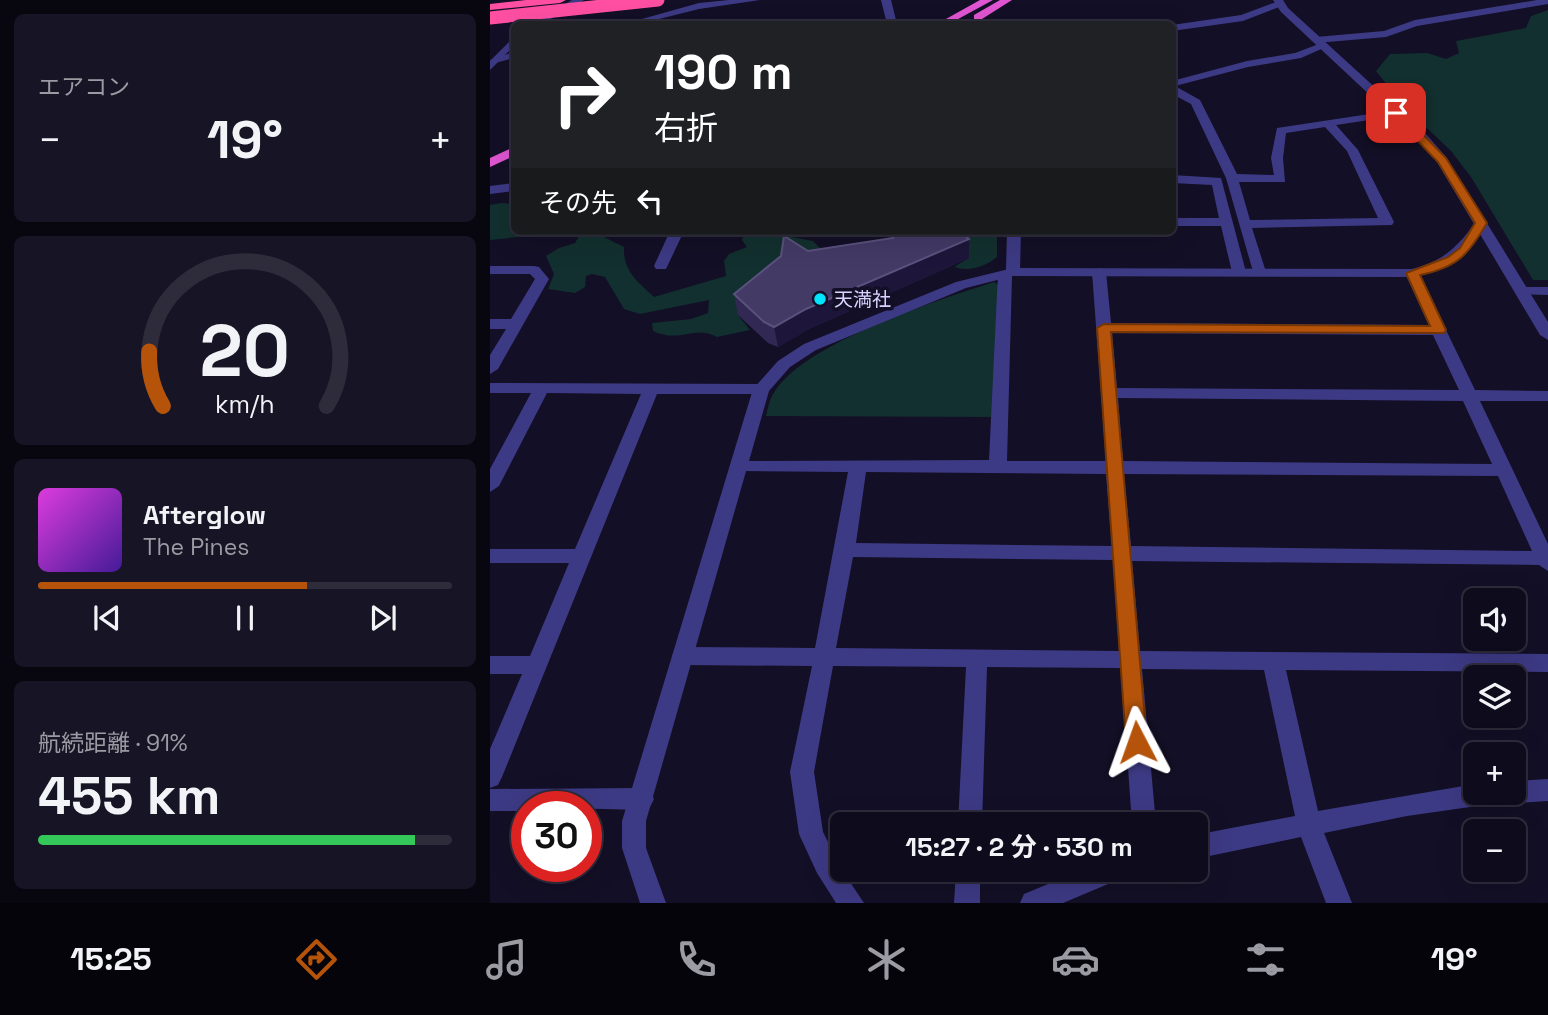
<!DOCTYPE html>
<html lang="ja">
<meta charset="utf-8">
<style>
body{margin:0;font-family:"Space Grotesk","Noto Sans JP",sans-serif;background:#171425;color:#f1f3f6;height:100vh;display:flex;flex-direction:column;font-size:26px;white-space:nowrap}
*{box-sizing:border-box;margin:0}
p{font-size:23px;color:#9b9ba3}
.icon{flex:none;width:38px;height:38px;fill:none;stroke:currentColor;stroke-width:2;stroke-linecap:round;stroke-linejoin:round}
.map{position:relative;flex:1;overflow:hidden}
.drawer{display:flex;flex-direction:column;gap:14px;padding:14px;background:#08060f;width:490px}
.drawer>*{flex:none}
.hud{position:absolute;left:21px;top:21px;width:665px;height:214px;border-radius:10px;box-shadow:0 7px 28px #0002,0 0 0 2px #2e2b3b;background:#202124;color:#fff;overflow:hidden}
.controls{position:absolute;left:973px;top:588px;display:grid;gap:14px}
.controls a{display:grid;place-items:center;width:63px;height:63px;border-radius:10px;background:#0e0b1c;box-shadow:0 7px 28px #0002,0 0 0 2px #2e2b3b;font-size:35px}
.speed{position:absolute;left:21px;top:791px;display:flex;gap:14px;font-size:35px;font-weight:700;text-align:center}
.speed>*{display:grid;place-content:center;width:91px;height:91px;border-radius:50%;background:#0e0b1c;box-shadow:0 7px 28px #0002,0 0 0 2px #2e2b3b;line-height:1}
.speed .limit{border:10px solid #d22;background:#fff;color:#111}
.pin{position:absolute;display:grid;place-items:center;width:60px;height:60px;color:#fff;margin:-30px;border-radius:14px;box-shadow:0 4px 10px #0006}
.me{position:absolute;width:77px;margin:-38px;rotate:356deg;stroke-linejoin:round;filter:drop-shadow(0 0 5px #0008)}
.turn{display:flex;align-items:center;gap:24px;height:147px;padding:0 28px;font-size:32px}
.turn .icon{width:91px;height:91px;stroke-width:2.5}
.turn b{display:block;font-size:49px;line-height:60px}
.then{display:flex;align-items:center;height:66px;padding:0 28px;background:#0003;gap:14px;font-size:26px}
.big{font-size:52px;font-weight:700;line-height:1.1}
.drawer .widget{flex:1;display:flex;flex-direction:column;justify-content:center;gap:10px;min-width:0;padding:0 24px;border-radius:10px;background:#171425}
.drawer .dial{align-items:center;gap:0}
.dial svg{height:182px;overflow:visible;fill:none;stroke:#2e2b3b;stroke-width:7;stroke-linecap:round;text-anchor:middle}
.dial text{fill:#f1f3f6;stroke:none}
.song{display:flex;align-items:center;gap:21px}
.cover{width:84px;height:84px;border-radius:10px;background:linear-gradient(135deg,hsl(300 70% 55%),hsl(260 70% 35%))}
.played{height:7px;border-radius:4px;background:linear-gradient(90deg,#b45309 65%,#2e2b3b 65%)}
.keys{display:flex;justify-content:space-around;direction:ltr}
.heat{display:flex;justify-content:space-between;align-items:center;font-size:38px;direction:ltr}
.charge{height:10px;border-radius:5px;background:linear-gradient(90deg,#34c759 91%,#2e2b3b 0)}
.trip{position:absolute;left:340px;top:812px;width:378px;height:70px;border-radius:10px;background:#0e0b1c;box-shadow:0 7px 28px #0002,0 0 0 2px #2e2b3b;font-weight:700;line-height:70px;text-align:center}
.tab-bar{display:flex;height:112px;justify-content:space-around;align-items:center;background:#06040b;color:#9b9ba3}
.tab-bar .icon{width:49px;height:49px}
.tab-bar .selected{color:#b45309}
.tab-bar b{font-size:32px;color:#f1f3f6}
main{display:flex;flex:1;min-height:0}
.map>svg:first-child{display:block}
.green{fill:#12302f}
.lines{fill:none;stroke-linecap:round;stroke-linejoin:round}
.minor{fill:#3d3a85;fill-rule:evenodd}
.tertiary{fill:#3d3a85;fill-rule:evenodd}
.trunk{fill:#e055d1;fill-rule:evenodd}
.motorway{fill:#ff4fa3;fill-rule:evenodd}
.motorway-bridge{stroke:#ff4fa3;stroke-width:13}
.wall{fill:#312854}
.shaded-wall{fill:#1d163a}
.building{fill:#433a66;stroke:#5a527e;stroke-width:2}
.route{fill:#b45309;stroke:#753606;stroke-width:2}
.poi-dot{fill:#00e5ff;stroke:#130f26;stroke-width:2.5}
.labels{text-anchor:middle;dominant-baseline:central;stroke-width:7;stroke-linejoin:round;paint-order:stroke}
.poi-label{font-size:19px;fill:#d9d4ff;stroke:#130f26;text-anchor:start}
</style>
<main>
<section class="drawer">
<div class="widget"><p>エアコン</p>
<div class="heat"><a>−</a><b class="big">19°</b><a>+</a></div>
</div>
<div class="widget dial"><svg viewBox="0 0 100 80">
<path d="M14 69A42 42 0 1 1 86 69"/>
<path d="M14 69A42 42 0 0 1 8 45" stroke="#b45309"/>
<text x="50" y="56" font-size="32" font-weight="700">20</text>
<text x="50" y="72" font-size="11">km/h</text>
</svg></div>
<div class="widget">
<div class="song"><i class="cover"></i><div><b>Afterglow</b><p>The Pines</p></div></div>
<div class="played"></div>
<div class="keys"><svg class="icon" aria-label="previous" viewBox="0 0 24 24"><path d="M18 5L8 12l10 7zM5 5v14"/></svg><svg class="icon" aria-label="pause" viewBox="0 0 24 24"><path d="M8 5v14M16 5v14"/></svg><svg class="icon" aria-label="next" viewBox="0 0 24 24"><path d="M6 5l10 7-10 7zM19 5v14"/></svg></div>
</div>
<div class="widget"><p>航続距離 · 91%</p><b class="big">455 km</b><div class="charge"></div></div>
</section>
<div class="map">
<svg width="1058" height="903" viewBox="0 0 1058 903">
<rect width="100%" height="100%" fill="#130f26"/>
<g class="green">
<polygon points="1058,10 1058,280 1043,280 981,177 961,151 895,88 898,86 886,71 900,54 937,53 956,59 969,53 966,41 1036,28 1041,16"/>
<polygon points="11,203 24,204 24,231 85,231 0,240 0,205"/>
<path d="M 92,231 L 109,231 L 110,235 L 134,247 C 133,271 147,281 164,297 L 236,276 L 234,261 L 239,254 L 257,247 L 252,240 L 254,234 L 295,231 L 302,237 L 323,241 L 343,261 L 248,315 L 260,330 L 227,337 C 205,324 190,344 163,331 L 162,323 L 201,319 L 218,313 L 219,300 L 150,314 L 134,309 L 115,277 L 102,274 L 96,276 L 95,287 L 85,293 L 58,289 L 64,274 L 56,256 L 69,248 L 85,243 Z"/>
<path d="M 455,231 L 507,231 L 507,257 C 495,267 479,272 464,267 L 479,258 Z"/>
<path d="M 504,282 L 510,286 L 504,417 L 276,416 C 278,407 280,398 285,391 C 317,342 448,300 504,282 Z"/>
</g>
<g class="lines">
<g class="minor">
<polygon points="239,0 270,0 209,9 149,24 134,24 209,3"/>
<polygon points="391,0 401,0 407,24 397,24"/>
<polygon points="1047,0 1058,0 1058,4 927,26 896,37 826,43 821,40 826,37 894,31 925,20"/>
<polygon points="789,1 794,4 792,6 753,21 682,31 682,25 751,15"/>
<path d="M 829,44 L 838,46 L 811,58 L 758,67 L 685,86 L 710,100 L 747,174 L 784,175 L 781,158 L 787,128 L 906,110 L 912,113 L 906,116 L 846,125 L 868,150 L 904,222 L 902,225 L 762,228 L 776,272 L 769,276 L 764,275 L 736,178 L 701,104 L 682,94 L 682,81 L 757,61 L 805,53 ZM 835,127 L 857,151 L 888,218 L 760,220 L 749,182 L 795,182 L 793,158 L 796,133 Z"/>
<polygon points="24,52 24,58 5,63 0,60"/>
<polygon points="682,175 731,178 756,272 754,275 749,276 742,272 731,226 682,226 682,218 729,218 722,185 682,183"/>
<polygon points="24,183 24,191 0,194 0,186"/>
<polygon points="180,231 194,231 176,269 166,269 164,266"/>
<path d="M 517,231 L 531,231 L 530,272 L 522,276 L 517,461 L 616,461 L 602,272 L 609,268 L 616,272 L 621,323 L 939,325 L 915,273 L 917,270 L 927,270 L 985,390 L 1058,391 L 1058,401 L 990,401 L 1058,544 L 1058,571 L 1049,565 L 642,561 L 650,651 L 1058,654 L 1058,672 L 796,670 L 828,811 L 985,784 L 985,793 L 1024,793 L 1024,781 L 1058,779 L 1058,801 L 1024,803 L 1016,800 L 1013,793 L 1009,801 L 1001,804 L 917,816 L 834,833 L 862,903 L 836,903 L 811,837 L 705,859 L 705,835 L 805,816 L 774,670 L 652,669 L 666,824 L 642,824 L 631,668 L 497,667 L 492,824 L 468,824 L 476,667 L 343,666 L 324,772 L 333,832 L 352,870 L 374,903 L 346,903 L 327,873 L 309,834 L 300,772 L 322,666 L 193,665 L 186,662 L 182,656 L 186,650 L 193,647 L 325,648 L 358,472 L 249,471 L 240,465 L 243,461 L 499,460 L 508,274 L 516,270 ZM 622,333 L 943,335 L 969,390 L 627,388 ZM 628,398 L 973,401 L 1002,464 L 633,461 ZM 376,472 L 616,474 L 622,546 L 366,543 ZM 634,474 L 1008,476 L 1042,551 L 641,546 ZM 363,557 L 623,560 L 629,651 L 346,648 Z"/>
<polygon points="0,266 44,266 49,267 59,279 8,369 0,374 0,355 16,329 0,329 0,319 21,319 45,279 40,274 0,274"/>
<polygon points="1032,287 1058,287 1058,295 1027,294 1025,291"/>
<polygon points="0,383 271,384 279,389 271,394 167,394 12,777 8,785 0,788 0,749 32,674 0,674 0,656 40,656 79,563 0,563 0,549 85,549 151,394 57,393 9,486 0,492 0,469 41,393 0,393"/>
<polygon points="152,788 160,791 164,799 160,807 152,810 37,807 37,811 0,811 0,789"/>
<polygon points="466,870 490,870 490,903 464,903"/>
<polygon points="592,870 634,870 630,879 573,903 530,903 534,894"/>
</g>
<g class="tertiary">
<polygon points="82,0 94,0 52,24 41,24"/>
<path d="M 783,0 L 793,0 L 798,8 L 936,134 L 956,157 L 1058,322 L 1058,340 L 1050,335 L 990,234 C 972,261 953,270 922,277 L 523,276 L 476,288 L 326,350 L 300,367 L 279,391 L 156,821 L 156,848 L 176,903 L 150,903 L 132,848 L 132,821 L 263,389 L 288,361 L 314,344 L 466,282 L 523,268 L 922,269 C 951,262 967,248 984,224 L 947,162 L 928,140 L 791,12 Z"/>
<polygon points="24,37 24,46 0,70 0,61"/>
</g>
<g class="trunk">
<polygon points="490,0 503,0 459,24 447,24"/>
<polygon points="510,0 522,0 492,19 484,19 484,15"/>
<polygon points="24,147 24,156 0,167 0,158"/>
</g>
<polygon class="motorway" points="36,0 76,0 70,3 0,10 0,4"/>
<polyline class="motorway-bridge" points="0,18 168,0"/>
</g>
<polygon class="wall" points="403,238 479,258 319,329 288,347 278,343 248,315 244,294 318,251"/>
<polygon class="shaded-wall" points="479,239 479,258 319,329 288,347 284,327 316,309"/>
<polygon class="building" points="402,231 469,231 479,239 316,309 284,327 274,322 244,294 291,256 294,236 318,251 403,238"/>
<path class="route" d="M 903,111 L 910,111 L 956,158 L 997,223 C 978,255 968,267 930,275 L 956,330 L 954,333 L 621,332 L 657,742 L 654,748 L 647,751 L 639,748 L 636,742 L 607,328 L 614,324 L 940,326 L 916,273 L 958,257 L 970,248 L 985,223 L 948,162 L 903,115 Z"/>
<circle class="poi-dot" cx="330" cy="299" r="7"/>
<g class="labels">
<g class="poi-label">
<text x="344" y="299">天満社</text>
</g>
</g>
</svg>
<div class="controls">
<a><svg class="icon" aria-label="sound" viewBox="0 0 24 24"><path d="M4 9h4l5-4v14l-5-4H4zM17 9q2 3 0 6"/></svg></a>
<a><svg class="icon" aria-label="layers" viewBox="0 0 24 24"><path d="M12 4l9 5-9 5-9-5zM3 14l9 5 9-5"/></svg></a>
<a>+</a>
<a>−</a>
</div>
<div class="speed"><div class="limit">30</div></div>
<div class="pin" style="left:906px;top:113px;background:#d93025"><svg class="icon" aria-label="arrive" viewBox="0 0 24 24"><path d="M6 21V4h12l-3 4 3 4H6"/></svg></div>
<svg class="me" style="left:647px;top:742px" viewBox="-20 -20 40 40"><path d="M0-17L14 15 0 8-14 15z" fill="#b45309" stroke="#fff" stroke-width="4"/></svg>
<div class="trip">15:27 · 2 分 · 530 m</div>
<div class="hud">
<div class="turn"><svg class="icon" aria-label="right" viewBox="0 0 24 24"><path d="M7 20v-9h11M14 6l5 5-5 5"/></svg><div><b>190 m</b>右折</div></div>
<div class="then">その先<svg class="icon" aria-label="left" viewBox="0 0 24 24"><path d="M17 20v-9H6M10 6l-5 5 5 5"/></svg></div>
</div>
</div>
</main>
<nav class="tab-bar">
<b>15:25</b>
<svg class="icon selected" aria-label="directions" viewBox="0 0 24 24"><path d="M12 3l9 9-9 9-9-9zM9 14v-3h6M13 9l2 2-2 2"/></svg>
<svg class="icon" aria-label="music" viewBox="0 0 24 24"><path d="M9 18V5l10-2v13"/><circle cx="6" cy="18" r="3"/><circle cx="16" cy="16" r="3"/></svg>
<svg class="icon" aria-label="phone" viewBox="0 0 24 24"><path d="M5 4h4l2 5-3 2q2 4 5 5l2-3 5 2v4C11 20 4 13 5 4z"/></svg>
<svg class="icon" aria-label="climate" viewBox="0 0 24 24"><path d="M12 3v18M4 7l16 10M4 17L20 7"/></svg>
<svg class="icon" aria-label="car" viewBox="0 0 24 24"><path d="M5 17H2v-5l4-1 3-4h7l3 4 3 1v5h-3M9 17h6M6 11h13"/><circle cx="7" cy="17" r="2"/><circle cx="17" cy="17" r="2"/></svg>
<svg class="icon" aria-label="filters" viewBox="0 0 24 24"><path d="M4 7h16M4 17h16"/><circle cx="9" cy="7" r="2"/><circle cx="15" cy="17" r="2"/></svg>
<b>19°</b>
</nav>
